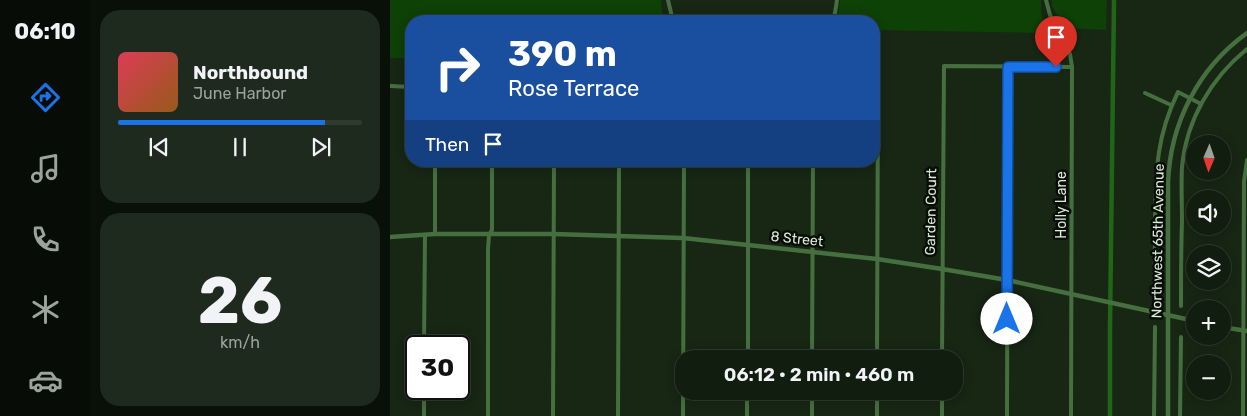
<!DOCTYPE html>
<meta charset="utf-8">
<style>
body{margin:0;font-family:Rubik,sans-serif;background:#1e2a1d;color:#f1f3f6;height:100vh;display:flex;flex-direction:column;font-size:19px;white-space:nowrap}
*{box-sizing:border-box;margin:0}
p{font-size:16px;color:#9ca29e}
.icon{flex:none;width:28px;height:28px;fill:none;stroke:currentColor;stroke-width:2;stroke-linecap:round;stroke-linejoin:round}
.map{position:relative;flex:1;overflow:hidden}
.drawer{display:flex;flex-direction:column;gap:10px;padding:10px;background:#091008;width:300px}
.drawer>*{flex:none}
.guide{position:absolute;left:15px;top:15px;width:475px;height:152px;border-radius:20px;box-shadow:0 2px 12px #0003,0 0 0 1px #303b2f;background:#1a4fa0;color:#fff;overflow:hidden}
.needle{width:32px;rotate:182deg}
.controls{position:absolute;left:796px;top:135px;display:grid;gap:10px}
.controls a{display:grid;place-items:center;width:45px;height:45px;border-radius:50%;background:#111d0f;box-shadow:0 2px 12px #0003,0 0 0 1px #303b2f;font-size:25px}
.speed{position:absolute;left:15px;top:335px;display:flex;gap:10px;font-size:25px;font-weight:700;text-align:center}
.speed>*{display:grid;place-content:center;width:65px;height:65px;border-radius:50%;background:#111d0f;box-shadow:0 2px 12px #0003,0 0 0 1px #303b2f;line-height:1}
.speed .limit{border:2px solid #111;border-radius:8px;background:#fff;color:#111}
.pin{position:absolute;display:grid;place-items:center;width:42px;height:42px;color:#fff;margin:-51px -21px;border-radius:50% 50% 50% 0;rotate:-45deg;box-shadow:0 0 5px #0007}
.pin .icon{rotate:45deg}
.me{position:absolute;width:55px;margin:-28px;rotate:0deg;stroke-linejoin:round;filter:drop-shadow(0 0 4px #0008)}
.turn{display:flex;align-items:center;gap:18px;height:105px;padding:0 20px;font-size:22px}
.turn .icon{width:65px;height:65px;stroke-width:2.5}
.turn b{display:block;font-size:35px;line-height:42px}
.then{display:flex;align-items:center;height:48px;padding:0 20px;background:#0003;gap:10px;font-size:19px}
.drawer .tile{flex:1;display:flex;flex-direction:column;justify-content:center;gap:8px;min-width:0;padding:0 18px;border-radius:20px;background:#1e2a1d}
.drawer .dial{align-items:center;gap:0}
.dial b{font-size:65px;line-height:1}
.song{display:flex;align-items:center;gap:15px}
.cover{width:60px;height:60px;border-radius:8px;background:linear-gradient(135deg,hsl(350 70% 55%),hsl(30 70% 35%))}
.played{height:5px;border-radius:2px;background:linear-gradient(90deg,#1a73e8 85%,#303b2f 85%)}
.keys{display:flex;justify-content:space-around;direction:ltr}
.trip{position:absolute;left:285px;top:350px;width:288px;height:50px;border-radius:20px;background:#111d0f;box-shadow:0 2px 12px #0003,0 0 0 1px #303b2f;font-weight:600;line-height:50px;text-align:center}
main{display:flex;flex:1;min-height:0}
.menu{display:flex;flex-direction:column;width:90px;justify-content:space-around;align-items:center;background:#070c06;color:#9ca29e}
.menu .icon{width:35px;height:35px}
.menu .current{color:#1a73e8}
.menu b{font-size:22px;color:#f1f3f6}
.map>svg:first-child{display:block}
.green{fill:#0e4106}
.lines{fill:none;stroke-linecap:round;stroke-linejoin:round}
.canal{stroke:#226518;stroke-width:4.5}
.minor{stroke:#466f40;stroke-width:4}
.tertiary{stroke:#466f40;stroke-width:4.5}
.route-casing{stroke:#114b97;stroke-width:12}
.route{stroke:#1a73e8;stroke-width:9}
.labels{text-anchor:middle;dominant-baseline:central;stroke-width:5;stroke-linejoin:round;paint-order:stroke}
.street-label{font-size:14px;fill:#dfe9dd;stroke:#070e06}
</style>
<main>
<nav class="menu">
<b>06:10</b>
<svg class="icon current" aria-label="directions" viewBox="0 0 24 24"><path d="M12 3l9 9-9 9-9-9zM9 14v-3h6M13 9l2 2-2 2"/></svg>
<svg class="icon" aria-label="music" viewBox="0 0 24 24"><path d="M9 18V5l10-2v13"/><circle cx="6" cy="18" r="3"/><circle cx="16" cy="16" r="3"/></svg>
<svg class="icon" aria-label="phone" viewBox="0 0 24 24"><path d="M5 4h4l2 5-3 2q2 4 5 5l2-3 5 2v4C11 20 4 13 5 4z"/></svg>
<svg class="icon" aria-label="climate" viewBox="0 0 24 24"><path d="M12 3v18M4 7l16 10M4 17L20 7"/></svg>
<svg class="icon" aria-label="car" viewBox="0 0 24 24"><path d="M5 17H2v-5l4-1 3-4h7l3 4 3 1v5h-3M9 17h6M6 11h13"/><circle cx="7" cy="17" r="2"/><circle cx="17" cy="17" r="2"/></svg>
</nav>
<section class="drawer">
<div class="tile">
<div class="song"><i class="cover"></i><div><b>Northbound</b><p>June Harbor</p></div></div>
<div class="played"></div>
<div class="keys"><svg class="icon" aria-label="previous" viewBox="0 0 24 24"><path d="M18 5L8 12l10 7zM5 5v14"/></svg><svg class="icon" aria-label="pause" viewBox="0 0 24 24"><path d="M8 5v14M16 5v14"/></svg><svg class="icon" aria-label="next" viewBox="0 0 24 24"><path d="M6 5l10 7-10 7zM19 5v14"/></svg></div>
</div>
<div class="tile dial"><b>26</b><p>km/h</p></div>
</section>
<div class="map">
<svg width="857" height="416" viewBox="0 0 857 416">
<rect width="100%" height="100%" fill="#172714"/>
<g class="green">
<polygon points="0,0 271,0 273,21 21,21 21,58 0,58"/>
<polygon points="450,0 651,0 651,12 657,33 484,30 484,21 447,21"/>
<polygon points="662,0 717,0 716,30 674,28 662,6"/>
</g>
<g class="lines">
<polyline class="canal" points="720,416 720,327 724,0"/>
<g class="minor">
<polyline points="278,0 283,21"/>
<polyline points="656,0 660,15 680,54 682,67 681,416"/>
<polyline points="442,21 445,13 447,0"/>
<polyline points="484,66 487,68 488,74 487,359"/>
<polyline points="0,86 21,87"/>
<polyline points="755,93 781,105"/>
<polyline points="45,234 45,161"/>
<path d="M 764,297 C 765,271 765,246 765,220 C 766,171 766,137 788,92 L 811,104"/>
<path d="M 791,306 C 791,278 791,249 792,221 C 792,203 791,185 792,167 C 796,121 821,78 857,49"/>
<polyline points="34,346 35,235"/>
<polyline points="358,359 358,161"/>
<polyline points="422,359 423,161"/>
<polyline points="552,359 554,66 682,67"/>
<polyline points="34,416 34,389"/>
<polyline points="98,416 98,249 99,235 102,230 102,161"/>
<polyline points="163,416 164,161"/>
<polyline points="228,416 229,161"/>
<polyline points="293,416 294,161"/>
<polyline points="357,416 357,391"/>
<polyline points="422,416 422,391"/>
<polyline points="487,416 487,391"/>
<polyline points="552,416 552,391"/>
<polyline points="617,416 618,67"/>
<polyline points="764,416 765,327"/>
<polyline points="790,416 791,337"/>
<polyline points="853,416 854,182 857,160"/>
</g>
<g class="tertiary">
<polyline points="0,237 45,234 163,234 293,238 358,245 487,259 552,269 617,280 805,321"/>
<polyline points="832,327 857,331"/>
<path d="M 778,416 L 778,183 C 780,124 808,68 857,33"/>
</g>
</g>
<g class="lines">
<g class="route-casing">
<polyline id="route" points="617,319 618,67 666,67"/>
</g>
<use href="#route" class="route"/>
</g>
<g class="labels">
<g class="street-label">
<text transform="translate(671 205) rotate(-90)">Holly Lane</text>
<text transform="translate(541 212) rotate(-89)">Garden Court</text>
<text transform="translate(407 239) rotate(6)">8 Street</text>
<text transform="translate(768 241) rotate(-89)">Northwest 65th Avenue</text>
</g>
</g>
</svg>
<div class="controls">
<a><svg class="needle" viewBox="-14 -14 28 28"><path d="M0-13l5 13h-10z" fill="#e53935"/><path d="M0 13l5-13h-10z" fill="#9ca29e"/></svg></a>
<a><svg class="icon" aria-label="sound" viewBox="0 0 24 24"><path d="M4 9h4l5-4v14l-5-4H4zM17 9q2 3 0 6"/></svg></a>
<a><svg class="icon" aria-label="layers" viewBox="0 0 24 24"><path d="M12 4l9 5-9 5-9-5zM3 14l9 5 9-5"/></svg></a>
<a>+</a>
<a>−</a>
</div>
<div class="speed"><div class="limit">30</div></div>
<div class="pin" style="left:666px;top:67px;background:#d93025"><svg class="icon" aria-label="arrive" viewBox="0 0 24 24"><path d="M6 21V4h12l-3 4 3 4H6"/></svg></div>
<svg class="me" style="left:617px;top:319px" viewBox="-20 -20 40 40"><circle r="19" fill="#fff"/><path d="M0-13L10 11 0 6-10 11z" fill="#1a73e8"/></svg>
<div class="trip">06:12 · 2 min · 460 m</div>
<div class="guide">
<div class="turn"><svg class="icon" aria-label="right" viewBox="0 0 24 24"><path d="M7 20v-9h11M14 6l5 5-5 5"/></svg><div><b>390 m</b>Rose Terrace</div></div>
<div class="then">Then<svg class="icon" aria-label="arrive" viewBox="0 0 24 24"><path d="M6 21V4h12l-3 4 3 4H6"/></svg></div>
</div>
</div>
</main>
